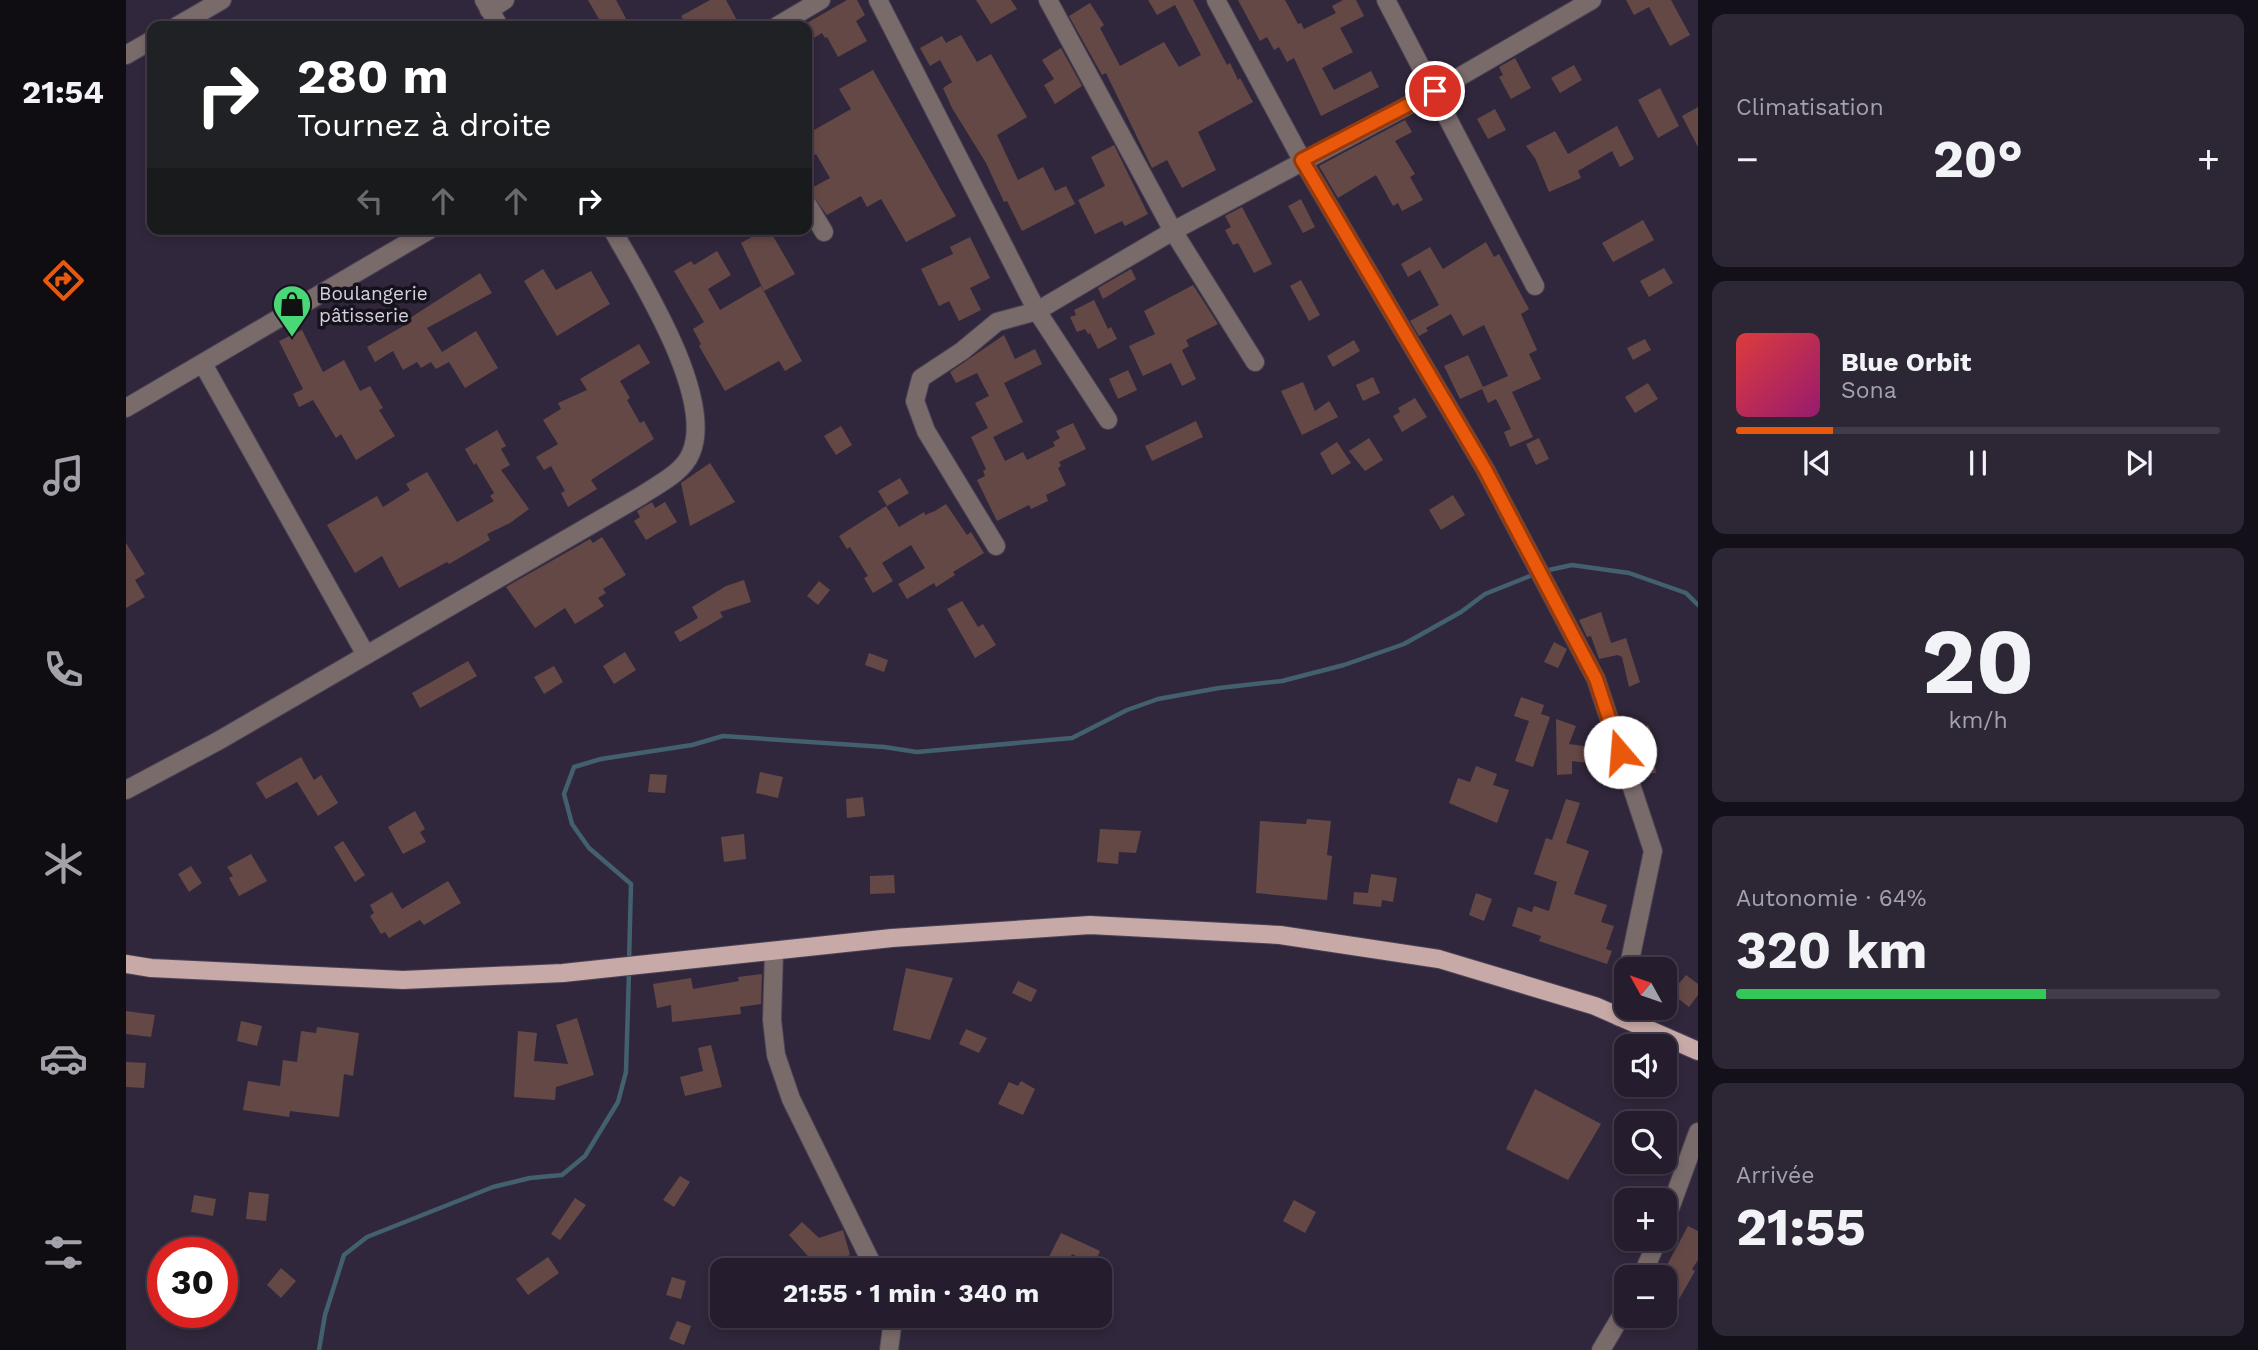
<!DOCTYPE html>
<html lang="fr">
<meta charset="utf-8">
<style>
body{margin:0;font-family:"Work Sans",sans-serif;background:#2d2635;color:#f1f3f6;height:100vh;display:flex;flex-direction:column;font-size:26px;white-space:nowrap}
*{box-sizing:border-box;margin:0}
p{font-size:23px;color:#a3a2aa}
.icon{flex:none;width:38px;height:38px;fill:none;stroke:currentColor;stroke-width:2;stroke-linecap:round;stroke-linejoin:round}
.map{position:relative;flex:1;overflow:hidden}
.panel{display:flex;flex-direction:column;gap:14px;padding:14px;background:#141019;width:560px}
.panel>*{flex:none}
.top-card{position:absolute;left:21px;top:21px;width:665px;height:214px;border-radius:14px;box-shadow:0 4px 10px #0003,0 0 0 2px #423b49;background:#202124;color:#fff;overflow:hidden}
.needle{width:46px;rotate:310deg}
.fabs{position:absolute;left:1488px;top:957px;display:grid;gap:14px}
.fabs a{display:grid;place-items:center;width:63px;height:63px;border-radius:14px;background:#251d2d;box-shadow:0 4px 10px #0003,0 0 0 2px #423b49;font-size:35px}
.speed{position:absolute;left:21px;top:1237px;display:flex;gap:14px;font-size:35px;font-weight:700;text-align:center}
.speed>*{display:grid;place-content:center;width:91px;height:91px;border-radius:50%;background:#251d2d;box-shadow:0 4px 10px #0003,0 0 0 2px #423b49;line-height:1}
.speed .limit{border:10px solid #d22;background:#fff;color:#111}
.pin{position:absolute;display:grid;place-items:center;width:60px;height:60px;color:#fff;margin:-30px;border:4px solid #fff;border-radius:50%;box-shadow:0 2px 7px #0007}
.me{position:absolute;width:77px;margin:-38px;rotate:342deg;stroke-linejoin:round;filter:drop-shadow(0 0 5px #0008)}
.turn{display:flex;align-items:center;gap:24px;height:147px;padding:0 35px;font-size:32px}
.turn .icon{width:91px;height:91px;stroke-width:2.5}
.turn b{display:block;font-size:49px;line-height:60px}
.lanes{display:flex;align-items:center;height:66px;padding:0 35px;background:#0003;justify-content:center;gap:35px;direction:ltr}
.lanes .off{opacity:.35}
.big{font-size:52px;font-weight:700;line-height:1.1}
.panel .widget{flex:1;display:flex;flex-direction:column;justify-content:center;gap:10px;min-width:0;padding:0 24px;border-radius:14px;background:#2d2635}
.panel .dial{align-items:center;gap:0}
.dial b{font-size:91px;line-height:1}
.song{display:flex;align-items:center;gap:21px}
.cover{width:84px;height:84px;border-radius:10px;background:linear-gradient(135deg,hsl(0 70% 55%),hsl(320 70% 35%))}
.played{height:7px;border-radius:4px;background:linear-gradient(90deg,#ea580c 20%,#423b49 20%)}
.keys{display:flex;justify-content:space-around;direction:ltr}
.heat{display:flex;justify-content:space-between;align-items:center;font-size:38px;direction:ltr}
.charge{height:10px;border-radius:5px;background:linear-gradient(90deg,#34c759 64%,#423b49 0)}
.trip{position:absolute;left:584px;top:1258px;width:402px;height:70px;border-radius:14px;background:#251d2d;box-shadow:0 4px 10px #0003,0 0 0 2px #423b49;font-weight:700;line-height:70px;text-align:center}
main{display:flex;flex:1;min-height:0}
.tab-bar{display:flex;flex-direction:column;width:126px;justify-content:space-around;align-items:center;background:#0f0c12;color:#a3a2aa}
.tab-bar .icon{width:49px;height:49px}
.tab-bar .current{color:#ea580c}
.tab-bar b{font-size:32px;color:#f1f3f6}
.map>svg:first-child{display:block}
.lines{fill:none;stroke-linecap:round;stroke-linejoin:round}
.stream{stroke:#42606d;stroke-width:4.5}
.building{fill:#644845}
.minor-casing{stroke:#4b4256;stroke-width:20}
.major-casing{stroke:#4b4256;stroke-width:20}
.minor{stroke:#796b6a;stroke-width:18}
.major{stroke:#c7a9a7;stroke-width:18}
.route-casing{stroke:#983908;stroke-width:18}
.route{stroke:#ea580c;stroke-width:12}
.labels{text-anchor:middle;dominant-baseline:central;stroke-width:7;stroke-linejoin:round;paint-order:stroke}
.poi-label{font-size:19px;fill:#d6d0de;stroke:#16121c;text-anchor:start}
</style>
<main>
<nav class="tab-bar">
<b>21:54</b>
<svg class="icon current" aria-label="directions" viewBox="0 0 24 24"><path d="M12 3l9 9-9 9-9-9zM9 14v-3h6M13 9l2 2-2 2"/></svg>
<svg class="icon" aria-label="music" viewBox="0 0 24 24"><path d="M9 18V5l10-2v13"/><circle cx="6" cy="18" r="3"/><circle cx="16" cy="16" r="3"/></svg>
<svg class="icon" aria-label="phone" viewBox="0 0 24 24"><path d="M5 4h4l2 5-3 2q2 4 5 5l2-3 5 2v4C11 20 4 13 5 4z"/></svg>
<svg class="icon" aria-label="climate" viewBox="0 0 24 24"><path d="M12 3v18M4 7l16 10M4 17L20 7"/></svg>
<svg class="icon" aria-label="car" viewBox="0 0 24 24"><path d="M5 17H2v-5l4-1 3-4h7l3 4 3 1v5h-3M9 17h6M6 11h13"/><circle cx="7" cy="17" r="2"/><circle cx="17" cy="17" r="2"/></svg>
<svg class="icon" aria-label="filters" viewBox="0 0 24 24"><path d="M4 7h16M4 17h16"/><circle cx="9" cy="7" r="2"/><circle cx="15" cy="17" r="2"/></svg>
</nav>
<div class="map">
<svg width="1572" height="1350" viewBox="0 0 1572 1350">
<rect width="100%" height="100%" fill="#31273c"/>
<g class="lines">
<g class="stream">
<polyline points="1418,571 1446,565 1503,573 1560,593 1572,605"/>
<polyline points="503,963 505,884 463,848 446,824 438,794 448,767 475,759 566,745 597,736 758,747 791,752 946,738 1001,710 1032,699 1093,688 1156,681 1218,665 1278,644 1335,612 1359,594 1409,574"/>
<polyline points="193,1350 199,1315 218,1255 241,1237 367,1187 404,1178 436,1175 459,1156 492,1102 500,1072 503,972"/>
</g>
</g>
<g class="building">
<polygon points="462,0 490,0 504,26 477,26"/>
<polygon points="584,0 600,0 612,22 604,26 561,26 555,16"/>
<polygon points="721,0 731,0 739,15 730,21 741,41 712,57 701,37 699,38 696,33 681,42 681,23"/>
<polygon points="850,0 885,0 891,9 865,24"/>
<polygon points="1022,0 1067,0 1101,65 1104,63 1112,80 1114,78 1127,102 1072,132 1090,170 1056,188 1041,160 1026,168 980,73 976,75 943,16 964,3 978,25 974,28 994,66 1038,42 1053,67 1075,55 1049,5 1031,15"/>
<polygon points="1112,0 1159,0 1172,24 1175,23 1178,29 1210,13 1206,6 1217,0 1230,0 1238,16 1214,28 1227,52 1196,68 1208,90 1245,71 1253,87 1195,116 1168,58 1161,62 1153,47 1148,50 1141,37 1134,41"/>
<polygon points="1500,0 1545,0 1564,35 1544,46 1523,7 1508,15"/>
<polygon points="835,35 851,62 865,54 901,117 871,135 892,180 917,167 929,191 940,186 949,204 896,231 881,201 878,202 860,163 826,108 817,88 826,82 814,60 804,66 794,48 816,36 820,43"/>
<polygon points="935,48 956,86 929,104 918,85 928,79 916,60"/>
<polygon points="1389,58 1405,88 1385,99 1373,77 1377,75 1373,67"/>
<polygon points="1448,65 1456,80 1434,93 1425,78"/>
<polygon points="747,70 830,216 780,242 755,199 741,207 735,196 701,215 682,190 704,178 690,154 681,159 681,134 725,109 713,89"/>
<polygon points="1534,88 1553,126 1532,138 1512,100"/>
<polygon points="1572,107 1572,147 1556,116"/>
<polygon points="1369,109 1380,130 1362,139 1351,119"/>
<polygon points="1279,120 1286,132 1269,141 1289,174 1284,177 1297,200 1276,211 1272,203 1267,206 1250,175 1212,198 1193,166"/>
<polygon points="1491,126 1508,159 1494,167 1486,151 1452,171 1455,178 1423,192 1409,158 1400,146 1429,131 1442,154"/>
<polygon points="988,145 1022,214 999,226 996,221 969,234 952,200 979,186 965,157"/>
<polygon points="1175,199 1189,227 1177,233 1162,206"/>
<polygon points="1116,207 1146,264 1128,273 1112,243 1107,245 1099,230 1105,227 1099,216"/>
<polygon points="1517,220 1528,240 1487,262 1476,243"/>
<polygon points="640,229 643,229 669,274 638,291 615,243"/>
<polygon points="844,237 864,278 844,288 855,310 833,321 823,301 813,306 795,269 827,254 824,247"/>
<polygon points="1360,242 1368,257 1373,254 1403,309 1395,314 1411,350 1403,354 1415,379 1386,392 1407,437 1384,447 1378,432 1385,429 1370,399 1362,403 1356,389 1334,399 1318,366 1342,355 1357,387 1382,376 1358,325 1337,336 1325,314 1300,328 1302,331 1293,336 1284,321 1313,305 1294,270 1282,277 1275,264 1304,247 1317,269"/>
<polygon points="591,251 605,275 582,289 594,310 635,286 676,361 659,371 653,361 599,391 573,346 575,344 567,329 578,322 548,271 565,261 568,265"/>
<polygon points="1538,268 1547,283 1523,297 1514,281"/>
<polygon points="417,269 430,290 465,271 484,304 431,336 398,281"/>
<polygon points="1005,269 1010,279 977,299 972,288"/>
<polygon points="354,273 366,293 301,328 316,352 350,331 372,368 339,388 323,362 310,369 305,362 295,368 291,362 277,370 267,351 249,362 241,347 286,321 284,318"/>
<polygon points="1175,280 1194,315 1183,321 1164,286"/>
<polygon points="1067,285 1092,324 1060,340 1063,346 1056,350 1070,379 1056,386 1045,363 1017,376 1003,346 1029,334 1018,311"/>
<polygon points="968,300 982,329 985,327 991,339 972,349 964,333 962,334 959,329 951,332 944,317 950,315 948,310"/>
<polygon points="176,330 197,372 218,360 234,391 244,386 257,408 253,410 269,436 230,460 215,434 210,438 187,400 173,407 167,394 177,389 153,341"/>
<polygon points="878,335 889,359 909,349 916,364 878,383 897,422 867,437 879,461 897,452 901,460 929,446 927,442 934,438 930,431 947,423 960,449 933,462 935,466 932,468 940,485 920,495 922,501 905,509 903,505 871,521 851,480 859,476 857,471 860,469 845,437 862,428 849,403 863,396 851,373 830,383 824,372"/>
<polygon points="1519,339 1525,350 1507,360 1501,348"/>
<polygon points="1228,340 1234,351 1207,367 1201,356"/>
<polygon points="513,344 524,363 494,381 504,398 501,400 514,423 518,421 528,439 465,480 471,489 442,507 435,493 439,491 425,466 418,470 410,457 432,444 417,420 435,409 432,403 461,390 454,379"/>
<polygon points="1002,370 1011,390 992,399 983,379"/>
<polygon points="1247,377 1254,393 1237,401 1230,385"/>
<polygon points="1177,382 1189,411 1203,401 1212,417 1176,435 1155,391"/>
<polygon points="1522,383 1532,399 1509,413 1499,397"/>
<polygon points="1289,398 1301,417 1276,432 1267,416 1274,412 1272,408"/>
<polygon points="1070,421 1077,437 1026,461 1019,446"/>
<polygon points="715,426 726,445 710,455 698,436"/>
<polygon points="371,430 380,446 375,449 384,465 375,470 403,509 384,523 361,534 364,540 323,564 321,562 273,588 256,556 229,573 201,525 251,496 257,507 284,490 280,484 301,472 331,522 368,501 364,496 368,493 350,463 348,465 339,449"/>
<polygon points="1243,438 1257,460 1239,471 1223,451"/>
<polygon points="1413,438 1423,459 1410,465 1400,444"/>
<polygon points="1211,442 1225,463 1206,475 1194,453"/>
<polygon points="584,463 609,502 564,526 555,483"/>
<polygon points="774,478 783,493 761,506 752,491"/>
<polygon points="1327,495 1339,515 1315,530 1303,510"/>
<polygon points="526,502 529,508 539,502 551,522 520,540 508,521 514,517 511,511"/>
<polygon points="820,504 841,535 845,532 858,553 827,572 829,575 810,587 808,583 781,599 772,584 799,568 785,545 756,563 767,581 747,593 738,578 742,576 724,547 721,549 713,536 760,506 773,527 798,512 799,515 809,511"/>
<polygon points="476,537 500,575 477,589 480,593 472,598 478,606 449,624 439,608 409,628 380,587 464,539 467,543"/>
<polygon points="0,543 19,574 9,580 19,597 0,608"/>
<polygon points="618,580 625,602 594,612 597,617 554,642 548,632 572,618 566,607 600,586"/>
<polygon points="693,581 704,590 692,605 681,596"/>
<polygon points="836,601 852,627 857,624 870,645 849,658 821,609"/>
<polygon points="1475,612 1485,643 1500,638 1514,682 1503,687 1496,657 1492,655 1473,659 1465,636 1461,637 1453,620"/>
<polygon points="1428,642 1441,649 1432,668 1418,662"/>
<polygon points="499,652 510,670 488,684 477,666"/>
<polygon points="743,653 762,660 758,672 739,665"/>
<polygon points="342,661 351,676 294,708 286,693"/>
<polygon points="428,666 437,682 418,694 408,677"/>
<polygon points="1395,697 1418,705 1415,714 1424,717 1407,767 1389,761 1403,721 1388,716"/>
<polygon points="1430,719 1450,726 1443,744 1479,749 1477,765 1446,761 1446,774 1431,775"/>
<polygon points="1522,725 1529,740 1526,742 1530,773 1514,774 1506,751 1517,750 1508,732"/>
<polygon points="175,757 188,780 195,775 212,803 192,816 171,782 140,799 130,783"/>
<polygon points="1350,766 1371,774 1367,785 1383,790 1371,823 1323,803 1332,778 1344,782"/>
<polygon points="634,772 657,777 652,798 630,793"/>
<polygon points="524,774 541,775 539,793 522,792"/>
<polygon points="737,797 739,816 721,818 720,799"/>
<polygon points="1440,799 1454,803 1440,843 1463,851 1448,894 1481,905 1475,922 1488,926 1480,949 1486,951 1481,964 1413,941 1415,936 1386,926 1392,907 1406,912 1408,906 1423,911 1431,882 1408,874 1420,838 1426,840"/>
<polygon points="289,811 299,829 294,832 300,842 277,854 262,827"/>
<polygon points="1181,819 1205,821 1201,855 1206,856 1201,900 1130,893 1134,821 1180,824"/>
<polygon points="974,829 1015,831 1010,853 993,852 992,864 971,862"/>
<polygon points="618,834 620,859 598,862 595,837"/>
<polygon points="217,841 239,875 229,882 208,847"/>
<polygon points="125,854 141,881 113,896 103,878 107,876 101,867"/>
<polygon points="65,866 76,883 63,892 52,874"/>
<polygon points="1245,874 1271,878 1267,902 1256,900 1255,907 1227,904 1228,892 1242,893"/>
<polygon points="768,875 769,893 744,894 744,876"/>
<polygon points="322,881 335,903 298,925 294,920 263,938 259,932 255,934 244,916 248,913 244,905 266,892 276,909"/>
<polygon points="1350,893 1366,899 1358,921 1343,915"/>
<polygon points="780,968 827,978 804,1040 767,1030"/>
<polygon points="636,974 635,1004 614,1007 615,1014 546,1022 545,1005 531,1008 527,984 565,978 567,989 613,981 612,977"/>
<polygon points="1560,975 1572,984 1572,995 1563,1007 1545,993"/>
<polygon points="892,981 911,990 905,1002 886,993"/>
<polygon points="0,1011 29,1015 25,1037 0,1034"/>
<polygon points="451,1018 468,1075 430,1087 429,1100 388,1097 392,1031 411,1033 408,1061 442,1064 430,1025"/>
<polygon points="115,1021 136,1026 131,1046 111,1041"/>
<polygon points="191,1027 233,1033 227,1076 218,1074 213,1117 164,1111 163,1117 117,1110 122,1081 154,1086 157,1060 171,1062 175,1031 190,1033"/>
<polygon points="840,1029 861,1038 853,1053 833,1044"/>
<polygon points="585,1045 596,1087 559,1096 554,1077 577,1071 572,1048"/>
<polygon points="0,1062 20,1063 18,1088 0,1087"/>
<polygon points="895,1081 909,1089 897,1115 872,1104 883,1082 892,1086"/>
<polygon points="1409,1089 1475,1124 1442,1180 1380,1149"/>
<polygon points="554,1176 564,1182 548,1207 537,1200"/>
<polygon points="123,1192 143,1194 140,1221 120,1219"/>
<polygon points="68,1195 90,1199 87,1216 65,1212"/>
<polygon points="449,1198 460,1205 434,1240 425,1234"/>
<polygon points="1168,1200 1190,1212 1179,1233 1157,1221"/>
<polygon points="676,1222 693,1238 717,1230 724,1255 691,1266 663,1235"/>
<polygon points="1562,1226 1572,1231 1572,1260 1566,1269 1569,1271 1552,1301 1541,1295 1547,1286 1538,1281 1538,1278 1534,1278"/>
<polygon points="935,1233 974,1251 968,1265 946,1254 938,1270 919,1265"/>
<polygon points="422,1257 433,1273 402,1295 390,1279"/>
<polygon points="155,1268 170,1281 155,1298 141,1285"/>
<polygon points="546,1277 560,1281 555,1299 540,1295"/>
<polygon points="551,1321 565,1326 558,1345 543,1339"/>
</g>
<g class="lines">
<g class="minor-casing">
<g id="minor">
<polyline points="358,0 373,26"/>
<polyline points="752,0 911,311 982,420"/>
<polyline points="922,0 1047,231 1129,362"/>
<polyline points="1090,0 1176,160 1359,469 1470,679 1527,851 1502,970"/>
<polyline points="1260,0 1409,286"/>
<polyline points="363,10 379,0"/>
<polyline points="51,26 96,0"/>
<polyline points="651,26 695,0"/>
<polyline points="0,55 26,40"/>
<polyline points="681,204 698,232"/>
<polyline points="77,364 240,655"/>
<polyline points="0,408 305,229"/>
<polyline points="870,546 800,431 789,401 795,378 836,351 871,322 911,311 1047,231 1309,91 1466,0"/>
<path d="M 0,790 L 92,741 L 513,497 C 531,485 557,473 565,453 C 589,397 514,279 486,229"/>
<polyline points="648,951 646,1020 650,1055 665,1099 749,1270"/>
<polyline points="1493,1017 1500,983"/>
<polyline points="1538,1225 1572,1132"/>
<polyline points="1515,1278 1532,1239"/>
<polyline points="763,1316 766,1327 763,1350"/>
<polyline points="1475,1350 1500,1308"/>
</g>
</g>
<g class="major-casing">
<polyline id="major" points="0,964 25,968 277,980 437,973 766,938 964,925 1154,935 1313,959 1469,1006 1572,1051"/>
</g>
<use href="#minor" class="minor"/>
<use href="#major" class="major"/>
</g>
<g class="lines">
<g class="route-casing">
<polyline id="route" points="1309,91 1176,160 1359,469 1470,679 1494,752"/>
</g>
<use href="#route" class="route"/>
</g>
<defs>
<g id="shop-pin" transform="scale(2.0125)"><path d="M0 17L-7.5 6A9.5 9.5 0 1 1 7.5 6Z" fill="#49d778" stroke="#16121c"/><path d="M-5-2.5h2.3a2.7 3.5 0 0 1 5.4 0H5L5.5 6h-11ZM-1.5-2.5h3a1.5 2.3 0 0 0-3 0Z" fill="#111"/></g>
</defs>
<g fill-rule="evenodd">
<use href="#shop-pin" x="166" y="304"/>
</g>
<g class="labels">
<g class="poi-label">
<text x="193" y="293">Boulangerie<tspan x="193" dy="22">pâtisserie</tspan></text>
</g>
</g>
</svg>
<div class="fabs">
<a><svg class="needle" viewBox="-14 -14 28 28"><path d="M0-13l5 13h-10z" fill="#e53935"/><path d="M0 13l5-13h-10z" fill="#a3a2aa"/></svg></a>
<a><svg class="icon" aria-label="sound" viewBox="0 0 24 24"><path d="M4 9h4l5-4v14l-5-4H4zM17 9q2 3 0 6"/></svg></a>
<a><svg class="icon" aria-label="search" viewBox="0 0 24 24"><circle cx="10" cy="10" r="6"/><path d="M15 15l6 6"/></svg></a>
<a>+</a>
<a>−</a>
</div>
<div class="speed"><div class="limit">30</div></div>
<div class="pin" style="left:1309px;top:91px;background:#d93025"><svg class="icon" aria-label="arrive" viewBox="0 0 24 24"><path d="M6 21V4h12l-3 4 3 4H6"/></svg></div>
<svg class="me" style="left:1494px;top:752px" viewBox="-20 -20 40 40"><circle r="19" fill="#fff"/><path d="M0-13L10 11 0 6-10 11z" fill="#ea580c"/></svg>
<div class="trip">21:55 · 1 min · 340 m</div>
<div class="top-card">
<div class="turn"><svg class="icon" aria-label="right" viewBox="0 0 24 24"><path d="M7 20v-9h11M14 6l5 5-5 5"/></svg><div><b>280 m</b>Tournez à droite</div></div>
<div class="lanes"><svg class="icon off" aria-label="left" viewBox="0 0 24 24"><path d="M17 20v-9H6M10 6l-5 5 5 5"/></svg><svg class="icon off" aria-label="ahead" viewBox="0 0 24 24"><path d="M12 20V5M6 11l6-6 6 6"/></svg><svg class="icon off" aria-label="ahead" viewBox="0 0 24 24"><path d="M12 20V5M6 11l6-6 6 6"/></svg><svg class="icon" aria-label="right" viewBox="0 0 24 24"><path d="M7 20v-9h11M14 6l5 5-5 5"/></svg></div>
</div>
</div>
<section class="panel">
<div class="widget"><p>Climatisation</p>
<div class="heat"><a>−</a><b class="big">20°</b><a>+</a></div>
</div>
<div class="widget">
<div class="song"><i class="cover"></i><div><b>Blue Orbit</b><p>Sona</p></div></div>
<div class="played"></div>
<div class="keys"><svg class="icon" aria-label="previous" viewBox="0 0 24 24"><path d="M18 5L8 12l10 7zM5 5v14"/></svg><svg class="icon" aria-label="pause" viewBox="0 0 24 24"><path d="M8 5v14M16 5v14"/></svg><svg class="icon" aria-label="next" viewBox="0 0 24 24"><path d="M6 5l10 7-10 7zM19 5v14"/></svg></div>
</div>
<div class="widget dial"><b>20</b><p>km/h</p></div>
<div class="widget"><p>Autonomie · 64%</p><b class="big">320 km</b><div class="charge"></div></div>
<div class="widget"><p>Arrivée</p><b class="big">21:55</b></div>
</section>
</main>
